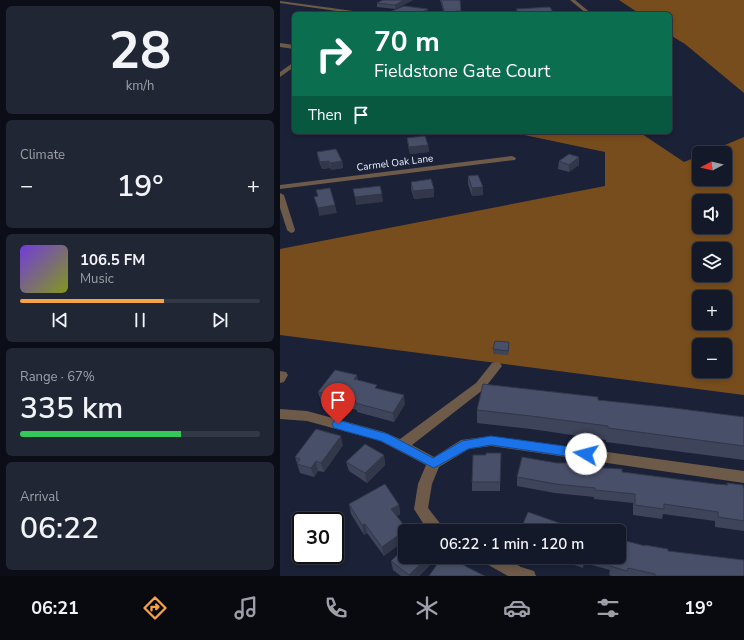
<!DOCTYPE html>
<meta charset="utf-8">
<style>
body{margin:0;font-family:"Nunito Sans",sans-serif;background:#212635;color:#f1f3f6;height:100vh;display:flex;flex-direction:column;font-size:15px;white-space:nowrap}
*{box-sizing:border-box;margin:0}
p{font-size:13px;color:#9da0a8}
.icon{flex:none;width:22px;height:22px;fill:none;stroke:currentColor;stroke-width:2;stroke-linecap:round;stroke-linejoin:round}
.map{position:relative;flex:1;overflow:hidden}
.side{display:flex;flex-direction:column;gap:6px;padding:6px;background:#0b0e17;width:280px}
.side>*{flex:none}
.hud{position:absolute;left:12px;top:12px;width:380px;height:122px;border-radius:6px;box-shadow:0 2px 6px #0003,0 0 0 1px #333846;background:#0b6e4f;color:#fff;overflow:hidden}
.needle{width:26px;rotate:263deg}
.fabs{position:absolute;left:412px;top:146px;display:grid;gap:8px}
.fabs a{display:grid;place-items:center;width:40px;height:40px;border-radius:6px;background:#141929;box-shadow:0 2px 6px #0003,0 0 0 1px #333846;font-size:20px}
.speed{position:absolute;left:12px;top:512px;display:flex;gap:8px;font-size:20px;font-weight:700;text-align:center}
.speed>*{display:grid;place-content:center;width:52px;height:52px;border-radius:50%;background:#141929;box-shadow:0 2px 6px #0003,0 0 0 1px #333846;line-height:1}
.speed .limit{border:2px solid #111;border-radius:6px;background:#fff;color:#111}
.pin{position:absolute;display:grid;place-items:center;width:34px;height:34px;color:#fff;margin:-41px -17px;border-radius:50% 50% 50% 0;rotate:-45deg;box-shadow:0 0 4px #0007}
.pin .icon{rotate:45deg}
.me{position:absolute;width:44px;margin:-22px;rotate:278deg;stroke-linejoin:round;filter:drop-shadow(0 0 3px #0008)}
.turn{display:flex;align-items:center;gap:14px;height:84px;padding:0 16px;font-size:18px}
.turn .icon{width:52px;height:52px;stroke-width:2.5}
.turn b{display:block;font-size:28px;line-height:34px}
.then{display:flex;align-items:center;height:38px;padding:0 16px;background:#0003;gap:8px;font-size:15px}
.big{font-size:30px;font-weight:600;line-height:1.1}
.side .widget{flex:1;display:flex;flex-direction:column;justify-content:center;gap:6px;min-width:0;padding:0 14px;border-radius:6px;background:#212635}
.side .dial{align-items:center;gap:0}
.dial b{font-size:52px;line-height:1}
.song{display:flex;align-items:center;gap:12px}
.cover{width:48px;height:48px;border-radius:6px;background:linear-gradient(135deg,hsl(260 70% 55%),hsl(70 70% 35%))}
.played{height:4px;border-radius:2px;background:linear-gradient(90deg,#f5a345 60%,#333846 60%)}
.keys{display:flex;justify-content:space-around;direction:ltr}
.heat{display:flex;justify-content:space-between;align-items:center;font-size:22px;direction:ltr}
.charge{height:6px;border-radius:3px;background:linear-gradient(90deg,#34c759 67%,#333846 0)}
.trip{position:absolute;left:118px;top:524px;width:228px;height:40px;border-radius:6px;background:#141929;box-shadow:0 2px 6px #0003,0 0 0 1px #333846;font-weight:600;line-height:40px;text-align:center}
.tab-bar{display:flex;height:64px;justify-content:space-around;align-items:center;background:#080a10;color:#9da0a8}
.tab-bar .icon{width:28px;height:28px}
.tab-bar .on{color:#f5a345}
.tab-bar b{font-size:18px;color:#f1f3f6}
main{display:flex;flex:1;min-height:0}
.map>svg:first-child{display:block}
.forest{fill:#774d1d;fill-rule:evenodd}
.lines{fill:none;stroke-linecap:round;stroke-linejoin:round}
.minor{fill:#6d5a48;fill-rule:evenodd}
.wall{fill:#3e4459}
.shaded-wall{fill:#323749}
.building{fill:#484f68;stroke:#323749}
.route{fill:#1a73e8;stroke:#114b97}
.labels{text-anchor:middle;dominant-baseline:central;stroke-width:4;stroke-linejoin:round;paint-order:stroke}
.far-street-label{font-size:10px;fill:#ecf0fd;stroke:#1b2137}
</style>
<main>
<section class="side">
<div class="widget dial"><b>28</b><p>km/h</p></div>
<div class="widget"><p>Climate</p>
<div class="heat"><a>−</a><b class="big">19°</b><a>+</a></div>
</div>
<div class="widget">
<div class="song"><i class="cover"></i><div><b>106.5 FM</b><p>Music</p></div></div>
<div class="played"></div>
<div class="keys"><svg class="icon" aria-label="previous" viewBox="0 0 24 24"><path d="M18 5L8 12l10 7zM5 5v14"/></svg><svg class="icon" aria-label="pause" viewBox="0 0 24 24"><path d="M8 5v14M16 5v14"/></svg><svg class="icon" aria-label="next" viewBox="0 0 24 24"><path d="M6 5l10 7-10 7zM19 5v14"/></svg></div>
</div>
<div class="widget"><p>Range · 67%</p><b class="big">335 km</b><div class="charge"></div></div>
<div class="widget"><p>Arrival</p><b class="big">06:22</b></div>
</section>
<div class="map">
<svg width="464" height="576" viewBox="0 0 464 576">
<rect width="100%" height="100%" fill="#1b2137"/>
<g class="forest">
<polygon points="339,0 464,0 464,93 405,44 390,35 390,14 360,14"/>
<path d="M 230,132 L 359,132 L 404,162 L 419,156 L 419,179 L 445,179 L 445,153 L 426,153 L 464,137 L 464,395 L 0,335 L 0,249 L 325,186 L 325,152 ZM 419,201 L 445,201 L 445,227 L 419,227 ZM 419,249 L 445,249 L 445,275 L 419,275 ZM 419,297 L 445,297 L 445,323 L 419,323 ZM 419,345 L 445,345 L 445,371 L 419,371 Z"/>
</g>
<g class="lines">
<g class="minor">
<polygon points="290,0 295,0 312,14 307,14"/>
<polygon points="0,1 88,13 90,14 78,14 0,3"/>
<polygon points="0,43 14,45 14,49 0,47"/>
<polygon points="14,62 14,67 0,77 0,72"/>
<polygon points="232,156 236,158 235,160 0,189 0,185"/>
<polygon points="0,193 4,195 15,230 14,232 11,233 7,230 0,208"/>
<polygon points="216,362 220,363 222,366 204,389 132,445 154,457 181,440 211,436 464,471 464,483 211,446 189,449 159,467 152,484 148,508 166,531 148,531 134,509 138,484 146,465 100,441 27,421 0,419 0,409 27,411 104,432 120,439 196,383 212,363"/>
<polygon points="0,371 6,372 8,375 4,382 0,383"/>
<polygon points="200,557 223,557 241,567 254,571 256,576 228,576 203,562"/>
</g>
</g>
<g class="wall">
<polygon points="133,0 115,9 97,7 97,3"/>
<polygon points="160,0 180,0 181,14 164,14"/>
<polygon points="127,138 148,145 149,152 130,154 128,146"/>
<polygon points="37,152 62,161 63,168 51,170 50,168 42,169 38,159"/>
<polygon points="299,157 299,165 289,172 278,169 279,161"/>
<polygon points="188,176 203,195 192,196 188,184"/>
<polygon points="131,182 154,197 134,199 131,189"/>
<polygon points="229,346 228,355 213,354 213,349"/>
<polygon points="78,380 98,389 125,404 114,422 77,412 77,410 41,401 38,392"/>
<polygon points="318,400 464,417 464,460 326,442 326,440 251,429 197,423 197,410"/>
<polygon points="63,445 44,472 38,471 34,477 20,473 15,457"/>
<polygon points="221,453 220,491 192,491 192,482"/>
<polygon points="104,455 105,465 87,483 69,471 66,462"/>
<polygon points="304,467 435,484 447,485 447,483 464,489 464,531 435,527 435,521 383,514 382,519 353,515 353,503 314,499 314,497 275,493 237,486 237,477"/>
<polygon points="69,504 119,505 120,514 117,516 104,556 87,533 84,535 71,514"/>
<polygon points="365,546 388,551 464,576 332,576 329,575 330,570 304,563 303,568 271,557 339,557"/>
<polygon points="111,561 152,563 139,576 121,576 113,570"/>
</g>
<g class="shaded-wall">
<polygon points="124,0 133,0 115,9 115,5"/>
<polygon points="148,9 148,13 146,14 138,14"/>
<polygon points="148,145 149,152 130,154 129,147"/>
<polygon points="299,157 299,165 289,172 289,165"/>
<polygon points="49,161 50,168 42,169 40,162"/>
<polygon points="62,161 63,168 51,170 50,163"/>
<polygon points="203,187 203,195 192,196 192,188"/>
<polygon points="154,189 154,197 134,199 133,191"/>
<polygon points="102,194 103,202 76,205 75,197"/>
<polygon points="55,205 57,213 39,216 38,208"/>
<polygon points="229,342 229,346 228,355 228,351"/>
<polygon points="77,375 79,384 74,379"/>
<polygon points="124,395 125,404 114,422 113,413"/>
<polygon points="61,436 63,445 44,472 41,463"/>
<polygon points="104,455 105,465 87,483 85,473"/>
<polygon points="36,461 38,471 34,477 31,468"/>
<polygon points="119,505 120,514 113,518 111,509"/>
<polygon points="85,524 87,533 84,535 82,525"/>
<polygon points="127,529 128,531 125,531 125,541 104,556 102,547"/>
<polygon points="148,557 152,557 152,563 139,576 130,576 129,575"/>
<polygon points="304,557 305,557 304,563 303,568"/>
</g>
<g class="building">
<polygon points="103,0 124,0 115,5 97,3"/>
<polygon points="161,0 180,0 181,11 176,11 177,14 165,14"/>
<polygon points="124,6 148,9 138,14 105,14"/>
<polygon points="270,7 274,14 239,14 236,9"/>
<polygon points="145,136 148,145 129,147 127,138"/>
<polygon points="56,149 62,161 50,163 49,161 40,162 37,152"/>
<polygon points="289,154 299,157 289,165 279,161"/>
<polygon points="198,175 203,187 192,188 188,176"/>
<polygon points="151,179 154,189 133,191 131,182"/>
<polygon points="100,186 102,194 75,197 73,189"/>
<polygon points="50,188 55,205 38,208 34,197 38,196 36,190"/>
<polygon points="215,341 229,342 228,351 213,349"/>
<polygon points="55,370 77,375 74,379 97,385 95,388 124,395 113,413 75,403 76,401 38,392"/>
<polygon points="203,384 318,397 318,400 394,408 464,417 464,446 328,428 328,426 251,416 197,410"/>
<polygon points="36,429 61,436 41,463 36,461 31,468 17,464 20,459 15,457"/>
<polygon points="85,444 104,455 85,473 66,462"/>
<polygon points="206,453 221,453 220,482 192,482 193,455 206,455"/>
<polygon points="242,457 277,463 291,463 291,462 304,463 304,467 342,469 342,472 435,484 448,485 447,483 463,485 464,489 464,521 438,517 438,512 384,504 384,509 355,505 355,494 315,490 315,488 276,484 237,477"/>
<polygon points="105,484 119,505 111,509 127,529 102,547 85,524 82,525 69,504"/>
<polygon points="248,512 285,525 286,524 308,531 240,531"/>
<polygon points="339,539 365,546 365,545 388,549 388,551 464,560 464,576 375,576 375,574 348,568 347,571 330,566 331,561 317,557 339,557"/>
<polygon points="125,548 125,557 148,557 129,575 111,561"/>
<polygon points="162,557 170,557 187,567 205,576 149,576"/>
</g>
<polygon class="route" points="58,420 108,434 153,458 182,441 211,436 306,449 310,451 312,454 310,458 306,459 211,445 188,449 154,468 101,441 54,428 52,424 54,421"/>
<g class="labels">
<g class="far-street-label">
<text transform="translate(115 163) rotate(-7)">Carmel Oak Lane</text>
</g>
</g>
</svg>
<div class="fabs">
<a><svg class="needle" viewBox="-14 -14 28 28"><path d="M0-13l5 13h-10z" fill="#e53935"/><path d="M0 13l5-13h-10z" fill="#9da0a8"/></svg></a>
<a><svg class="icon" aria-label="sound" viewBox="0 0 24 24"><path d="M4 9h4l5-4v14l-5-4H4zM17 9q2 3 0 6"/></svg></a>
<a><svg class="icon" aria-label="layers" viewBox="0 0 24 24"><path d="M12 4l9 5-9 5-9-5zM3 14l9 5 9-5"/></svg></a>
<a>+</a>
<a>−</a>
</div>
<div class="speed"><div class="limit">30</div></div>
<div class="pin" style="left:58px;top:424px;background:#d93025"><svg class="icon" aria-label="arrive" viewBox="0 0 24 24"><path d="M6 21V4h12l-3 4 3 4H6"/></svg></div>
<svg class="me" style="left:306px;top:454px" viewBox="-20 -20 40 40"><circle r="19" fill="#fff"/><path d="M0-13L10 11 0 6-10 11z" fill="#1a73e8"/></svg>
<div class="trip">06:22 · 1 min · 120 m</div>
<div class="hud">
<div class="turn"><svg class="icon" aria-label="right" viewBox="0 0 24 24"><path d="M7 20v-9h11M14 6l5 5-5 5"/></svg><div><b>70 m</b>Fieldstone Gate Court</div></div>
<div class="then">Then<svg class="icon" aria-label="arrive" viewBox="0 0 24 24"><path d="M6 21V4h12l-3 4 3 4H6"/></svg></div>
</div>
</div>
</main>
<nav class="tab-bar">
<b>06:21</b>
<svg class="icon on" aria-label="directions" viewBox="0 0 24 24"><path d="M12 3l9 9-9 9-9-9zM9 14v-3h6M13 9l2 2-2 2"/></svg>
<svg class="icon" aria-label="music" viewBox="0 0 24 24"><path d="M9 18V5l10-2v13"/><circle cx="6" cy="18" r="3"/><circle cx="16" cy="16" r="3"/></svg>
<svg class="icon" aria-label="phone" viewBox="0 0 24 24"><path d="M5 4h4l2 5-3 2q2 4 5 5l2-3 5 2v4C11 20 4 13 5 4z"/></svg>
<svg class="icon" aria-label="climate" viewBox="0 0 24 24"><path d="M12 3v18M4 7l16 10M4 17L20 7"/></svg>
<svg class="icon" aria-label="car" viewBox="0 0 24 24"><path d="M5 17H2v-5l4-1 3-4h7l3 4 3 1v5h-3M9 17h6M6 11h13"/><circle cx="7" cy="17" r="2"/><circle cx="17" cy="17" r="2"/></svg>
<svg class="icon" aria-label="filters" viewBox="0 0 24 24"><path d="M4 7h16M4 17h16"/><circle cx="9" cy="7" r="2"/><circle cx="15" cy="17" r="2"/></svg>
<b>19°</b>
</nav>
